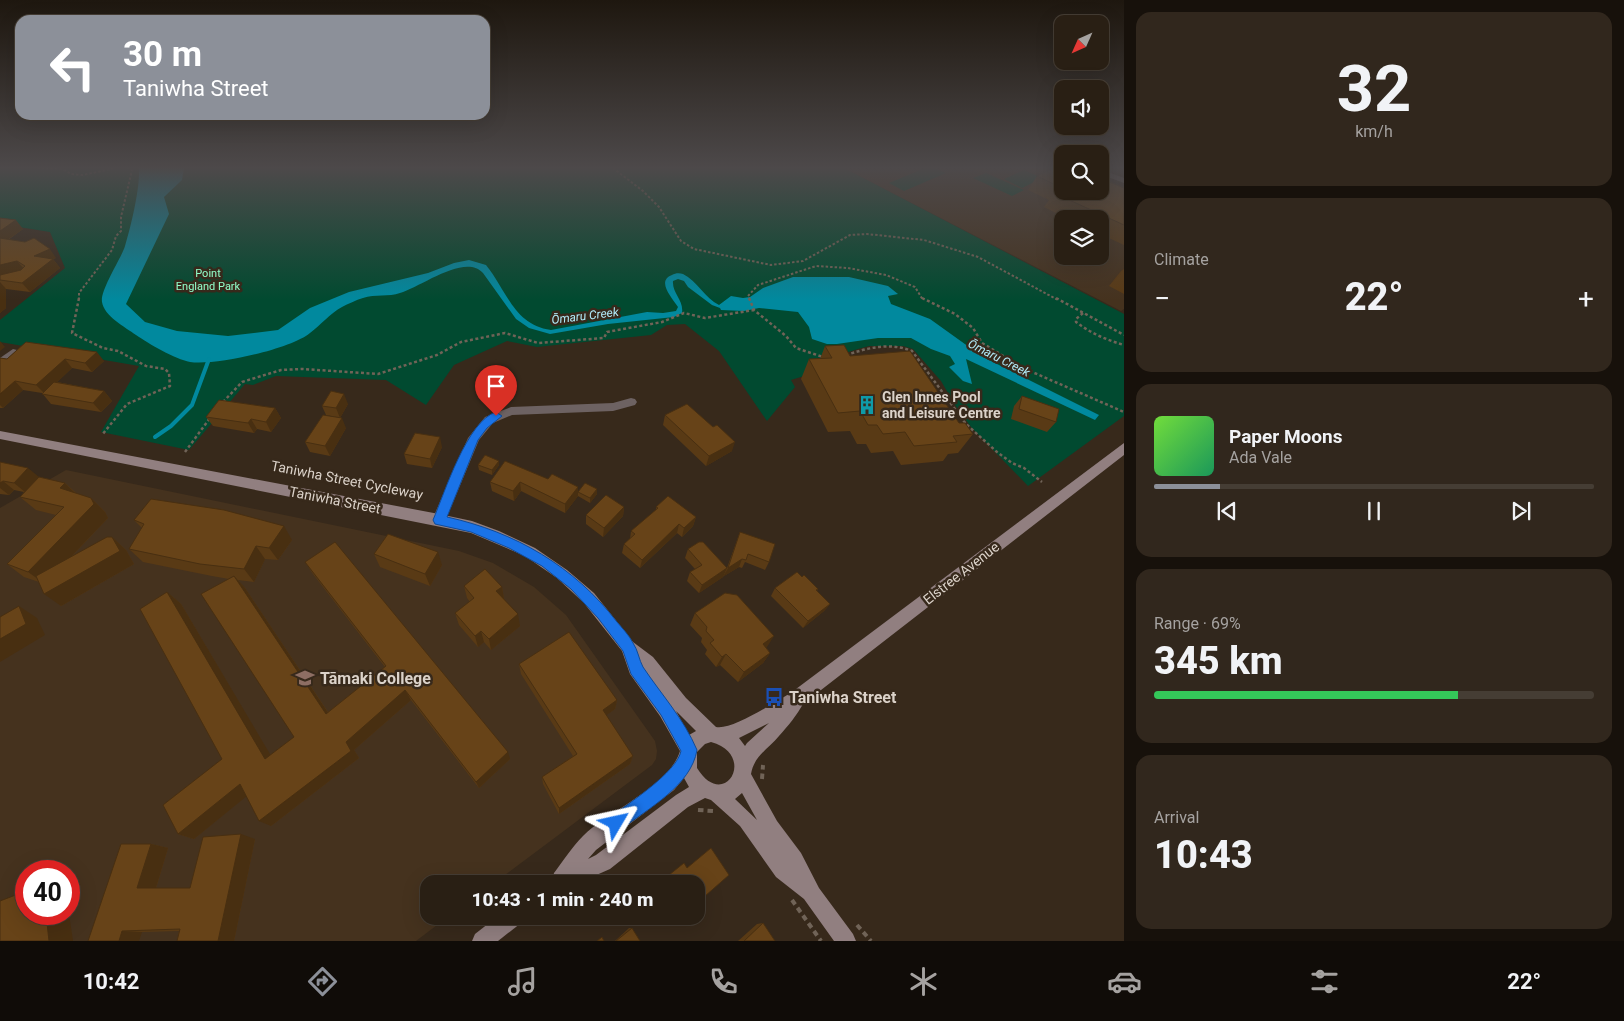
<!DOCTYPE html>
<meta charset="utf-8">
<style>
body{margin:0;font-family:Roboto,sans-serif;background:#31271d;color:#f1f3f6;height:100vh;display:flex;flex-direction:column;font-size:19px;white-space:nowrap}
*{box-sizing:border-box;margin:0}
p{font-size:16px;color:#a5a2a0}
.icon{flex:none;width:28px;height:28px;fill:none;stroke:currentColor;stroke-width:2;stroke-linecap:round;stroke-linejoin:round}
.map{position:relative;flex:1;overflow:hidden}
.drawer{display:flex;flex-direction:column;gap:12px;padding:12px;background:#17110b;width:500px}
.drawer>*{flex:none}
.top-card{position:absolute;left:15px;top:15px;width:475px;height:105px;border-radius:15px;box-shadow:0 5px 20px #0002,0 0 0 1px #453d34;background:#8c9099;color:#fff;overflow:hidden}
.needle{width:32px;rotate:225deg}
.buttons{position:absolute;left:1054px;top:15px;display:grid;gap:10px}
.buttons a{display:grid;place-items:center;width:55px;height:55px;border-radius:10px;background:#291f14;box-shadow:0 5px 20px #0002,0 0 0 1px #453d34;font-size:25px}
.speed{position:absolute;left:15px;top:860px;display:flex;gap:10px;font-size:25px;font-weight:700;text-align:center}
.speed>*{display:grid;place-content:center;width:65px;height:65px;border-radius:50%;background:#291f14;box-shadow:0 5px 20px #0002,0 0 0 1px #453d34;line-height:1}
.speed .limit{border:8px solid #d22;background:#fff;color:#111}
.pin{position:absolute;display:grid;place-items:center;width:42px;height:42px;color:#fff;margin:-51px -21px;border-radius:50% 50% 50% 0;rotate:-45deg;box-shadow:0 0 5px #0007}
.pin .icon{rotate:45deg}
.me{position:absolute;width:55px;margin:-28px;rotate:54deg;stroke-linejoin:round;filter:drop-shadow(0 0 4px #0008)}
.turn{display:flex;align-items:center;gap:18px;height:105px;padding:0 25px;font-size:22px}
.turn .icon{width:65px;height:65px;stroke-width:2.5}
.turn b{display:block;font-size:35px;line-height:42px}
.big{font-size:38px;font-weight:800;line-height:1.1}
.drawer .tile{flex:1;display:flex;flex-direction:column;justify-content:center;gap:8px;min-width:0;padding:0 18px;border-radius:15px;background:#31271d}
.drawer .dial{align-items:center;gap:0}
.dial b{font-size:65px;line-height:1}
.song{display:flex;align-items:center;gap:15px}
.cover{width:60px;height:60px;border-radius:8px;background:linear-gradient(135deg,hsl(100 70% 55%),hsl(150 70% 35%))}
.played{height:5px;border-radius:2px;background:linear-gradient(90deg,#8c9099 15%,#453d34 15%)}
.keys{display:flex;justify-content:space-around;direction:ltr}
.heat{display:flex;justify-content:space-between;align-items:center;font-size:28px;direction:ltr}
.charge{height:8px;border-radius:4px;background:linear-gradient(90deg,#34c759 69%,#453d34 0)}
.trip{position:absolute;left:420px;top:875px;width:285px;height:50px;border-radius:15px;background:#291f14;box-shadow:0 5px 20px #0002,0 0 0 1px #453d34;font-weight:800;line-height:50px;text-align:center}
.menu{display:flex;height:80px;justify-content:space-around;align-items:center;background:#100c08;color:#a5a2a0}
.menu .icon{width:35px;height:35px}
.menu .on{color:#8c9099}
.menu b{font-size:22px;color:#f1f3f6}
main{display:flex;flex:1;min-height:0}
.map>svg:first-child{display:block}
.built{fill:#45321e;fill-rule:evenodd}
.green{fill:#014a30}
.water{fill:#01899e}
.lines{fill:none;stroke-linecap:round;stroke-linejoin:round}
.stream{stroke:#01899e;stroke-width:4}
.path-far2{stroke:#706357;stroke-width:2;stroke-dasharray:2.5 2;stroke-linecap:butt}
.path-far1{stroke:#706357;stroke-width:2.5;stroke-dasharray:3 2.5;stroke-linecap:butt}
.path{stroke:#706357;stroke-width:4;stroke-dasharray:5.5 4;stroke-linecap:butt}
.street{fill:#6d6262;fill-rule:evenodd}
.secondary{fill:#917f80;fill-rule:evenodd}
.wall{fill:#593a15}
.shaded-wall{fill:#482f11}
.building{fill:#674318;stroke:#482f11}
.route{fill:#1a73e8;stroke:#114b97}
.labels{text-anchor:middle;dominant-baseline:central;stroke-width:5;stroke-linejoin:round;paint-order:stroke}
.far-park-label{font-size:11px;fill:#91feca;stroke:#37291b}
.far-water-label{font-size:12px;font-style:italic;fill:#b1ecfa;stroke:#37291b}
.poi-label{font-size:14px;font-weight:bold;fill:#dbd2c9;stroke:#37291b;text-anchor:start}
.street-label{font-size:14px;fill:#dbd2c9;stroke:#37291b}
.near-poi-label{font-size:16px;font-weight:bold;fill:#dbd2c9;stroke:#37291b;text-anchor:start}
</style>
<main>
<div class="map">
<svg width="1124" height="941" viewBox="0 0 1124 941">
<rect width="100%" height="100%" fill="#37291b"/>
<g class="built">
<path d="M 844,168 L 1062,168 L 1062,191 L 1100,191 L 1100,177 L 1124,187 L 1124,309 L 1121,311 ZM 1062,219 L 1100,219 L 1100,256 L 1062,256 Z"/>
<path d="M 66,470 L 459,551 L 493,563 L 534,587 L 566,615 L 655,741 L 657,751 L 656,759 L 652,765 L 493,884 L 429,884 L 429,916 L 449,916 L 416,941 L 0,941 L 0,508 ZM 26,871 L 69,871 L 69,914 L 26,914 Z"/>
</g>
<g class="green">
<polygon points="0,168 844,168 1124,314 1124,416 1028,486 971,427 955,405 941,381 913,349 903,346 869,346 858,349 845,353 817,372 791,380 795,387 767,421 719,351 685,324 667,325 651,335 537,347 507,341 454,365 426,405 386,380 276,376 253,385 245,384 189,450 101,432 139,366 0,342 0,320 65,268 50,232 0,224"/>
<polygon points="925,168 935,168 946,173 904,191 889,183"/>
<polygon points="1024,170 1042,178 1022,188 1004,179"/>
<polygon points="986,173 1024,190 1012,196 973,178"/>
</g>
<path class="water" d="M 139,168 L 184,168 L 182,180 L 164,197 L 169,214 L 126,304 L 145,322 L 177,331 L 228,336 L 278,330 L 310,308 L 349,292 L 428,273 L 454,263 L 469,260 L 486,265 C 507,291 514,325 551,330 L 647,312 L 663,313 L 676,311 L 678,307 C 672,298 656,281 672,275 C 675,273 680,273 683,274 C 697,281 705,298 719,305 L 731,296 L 743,298 L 750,297 L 763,288 L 793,277 L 849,277 L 888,286 L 898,294 L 888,296 L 891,304 L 930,319 L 983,357 L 1099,415 L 1095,420 L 966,359 L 972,384 L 963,381 L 949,367 L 955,364 L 950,356 L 931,349 L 911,338 L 878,338 L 837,344 L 827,344 L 812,339 L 809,327 L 798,312 L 759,308 L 744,311 L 721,310 L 720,308 L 712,305 L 688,287 L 684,281 L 678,279 L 673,281 C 672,293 684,300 682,313 L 674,317 L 608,324 L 550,334 L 529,328 L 516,319 L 483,273 C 465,253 421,287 400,293 C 389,297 375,294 363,298 C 356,300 348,304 342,307 C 329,314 321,325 310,333 C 291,349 215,366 190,362 C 175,359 149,344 136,335 C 125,327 104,316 102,302 C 100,290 121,259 125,246 C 131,226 140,189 139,168 Z"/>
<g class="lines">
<polyline class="stream" points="155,437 171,426 192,405 209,359"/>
<g class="path-far2">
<polyline points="37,168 63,169 71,174 83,175 115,168"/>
<polyline points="613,168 643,191 659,207 681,241 694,249 771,265 803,261 850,235 867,234 924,240 978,257 1058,300"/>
<polyline points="79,300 79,293 112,250 116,236 121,231 121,217 132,170 128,168"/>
<polyline points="750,300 748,296 758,285 816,266 848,268 886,275 915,287 923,300"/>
</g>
<g class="path-far1">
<polyline points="79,298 72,333 103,348 118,351 146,366 165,369 169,373 170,386 127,404 102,435"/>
<polyline points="749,298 754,310 786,336 796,348 823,357"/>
<polyline points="922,298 955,314 973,328 982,343 1023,368 1124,412"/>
<polyline points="1056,298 1124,335"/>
<path d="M 1083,313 L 1076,319 L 1076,322 C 1090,333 1107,340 1124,345"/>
<path d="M 846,355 C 868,348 889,342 912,351 L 966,424 L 997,452 L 1012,463 L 1024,468 L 1042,482"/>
<polyline points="223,402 242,382 281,370 303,369 378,374 437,355 461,342 505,333 538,343 604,338 607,332 662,322 684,313 705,318 754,310"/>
<polyline points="185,452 210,418"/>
</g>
<g class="path">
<polyline points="762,779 763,765"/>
<polyline points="698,810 713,811"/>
<polyline points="792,900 821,941"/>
<polyline points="857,925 871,941"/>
</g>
<g class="street">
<polygon points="1100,169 1124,178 1124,183 1100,174"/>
<polygon points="13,349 17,350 18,353 17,356 0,368 0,358"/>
<polygon points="631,398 635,399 637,402 635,405 613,411 512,415 493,423 479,440 444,524 439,526 434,524 432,520 468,438 485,417 511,407 613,403"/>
</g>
<g class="secondary">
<path d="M 0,431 L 439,514 L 472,521 L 499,531 L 535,548 L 567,570 L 594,593 L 633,642 L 653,657 L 686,698 L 716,727 C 731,731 777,701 792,692 L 1124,443 L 1124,455 L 803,704 C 797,715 788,726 779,736 C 768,749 754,756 751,774 L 777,821 L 801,853 L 819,888 L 853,934 L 856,941 L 834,941 L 804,899 L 776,877 L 740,826 L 711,800 L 705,798 L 688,807 L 610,869 L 576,884 L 553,884 L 552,880 L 554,873 C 563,861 572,847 583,836 C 608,811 670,786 680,751 L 660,716 L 630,674 L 622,651 L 584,603 L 557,578 L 525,556 L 471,533 L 0,439 ZM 676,711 L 696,731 L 689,735 ZM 769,723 L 747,743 L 745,746 L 739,738 ZM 711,742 C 758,755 724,812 697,768 L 697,752 L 705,744 ZM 684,778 L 689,787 L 676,795 L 596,855 L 588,859 L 596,850 L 674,790 ZM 742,793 L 757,820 L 735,799 Z"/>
<polygon points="498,916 524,916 521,923 498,941 472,941 475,934"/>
</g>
</g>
<g class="wall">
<polygon points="969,168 990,168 979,173"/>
<polygon points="1026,168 1062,168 1062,191 1124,188 1124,245 1100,234 1100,219 1068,219 1044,207 1049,200 1028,190 1037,176 1040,174"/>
<polygon points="0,218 23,229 8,240 56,258 53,259 60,268 30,292 6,289 6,308 0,313"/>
<polygon points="1124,269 1124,294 1109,286 1121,271"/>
<polygon points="26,342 104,361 92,372 72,368 57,382 104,391 112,401 101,412 51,404 42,393 23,390 3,408 0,408 0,358 7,359"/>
<polygon points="825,346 850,356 959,423 973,434 958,453 948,454 943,461 901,465 893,451 871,453 866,444 857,444 850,431 828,432 801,379 809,359 820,359"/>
<polygon points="1022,396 1056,422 1047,432 1011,419 1014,406"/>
<polygon points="348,404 340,418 326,415 322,406"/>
<polygon points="275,408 281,418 271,432 257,429 254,433 213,426 206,417"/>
<polygon points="665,415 732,451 706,466 663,425"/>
<polygon points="346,428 330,456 310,452 305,442"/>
<polygon points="442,447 432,468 407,464 404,454"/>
<polygon points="0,462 39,477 65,483 76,493 91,498 105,512 108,518 72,556 112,537 126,550 134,564 61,606 39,582 24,577 7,564 56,515 36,510 20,497 24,492 14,490 9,495 0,494"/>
<polygon points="478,465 499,465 492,475 479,470"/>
<polygon points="548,479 578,487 578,496 565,513 521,491 514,501 492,491 490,482"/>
<polygon points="597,489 597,494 590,503 578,496 578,492"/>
<polygon points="624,507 623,516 603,537 586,524 586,515"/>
<polygon points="656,507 696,517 693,526 682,537 677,533 640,568 622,553 624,544 630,539 631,531 656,510"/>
<polygon points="134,520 292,540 278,560 265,559 254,582 238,580 245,588 328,712 385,667 313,574 305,562 510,759 479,788 411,700 354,750 359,758 271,826 246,796 194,839 178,834 222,759 167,592 181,604 270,755 294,737 229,579 212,576 143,562 129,549 142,528"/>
<polygon points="740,532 769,562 765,570 745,562 742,568 739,567 724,576 727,570 723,577 699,593 687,581 690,572 695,569 685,558 688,549 727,568"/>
<polygon points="374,554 442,565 430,586 380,567"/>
<polygon points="802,577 818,589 817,591 830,604 824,611 803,628 771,596 775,588"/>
<polygon points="464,586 502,587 504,599 520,626 491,650 484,642 478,647 459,625 455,613 470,602 467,598"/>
<polygon points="695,613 767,647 766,647 770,653 763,663 738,682 720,665 716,667 705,654 707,650 701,642 702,638 690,625"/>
<polygon points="519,664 617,700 615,709 606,715 633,756 630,764 559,814 543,784 542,777 573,756 521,674"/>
<polygon points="255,839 234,941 177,941 179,931 142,932 88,941 151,844 168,848 156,888 190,888"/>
<polygon points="711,848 696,884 670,884 666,878 684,863 687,868"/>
<polygon points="763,923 775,941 738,941 757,924"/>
<polygon points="629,928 632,928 640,941 615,941"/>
</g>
<g class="shaded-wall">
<polygon points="982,168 990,168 979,173"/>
<polygon points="16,220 23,229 0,245 0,231"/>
<polygon points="50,249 56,258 53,259 60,268 30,292 22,283 34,256"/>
<polygon points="17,261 25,270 0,276 0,265"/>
<polygon points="0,282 6,289 6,308 0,313"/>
<polygon points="0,341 5,347 0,351"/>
<polygon points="97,352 104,361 92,372 85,363"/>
<polygon points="65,359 72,368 45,394 36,385"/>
<polygon points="15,381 23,390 3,408 0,405 0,394"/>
<polygon points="104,391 112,401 101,412 93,403"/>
<polygon points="344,394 348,404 340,418 336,408"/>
<polygon points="275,408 281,418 271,432 266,422"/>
<polygon points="342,418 346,428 330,456 325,446"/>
<polygon points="251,419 257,429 254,433 248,423"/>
<polygon points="440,437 442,447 432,468 430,459"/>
<polygon points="735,442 732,451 706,466 709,456"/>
<polygon points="499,461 499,465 492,475 492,470"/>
<polygon points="28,468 39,477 25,492 14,483"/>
<polygon points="3,481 14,490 9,495 0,488 0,483"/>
<polygon points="520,482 521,491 514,501 513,491"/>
<polygon points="65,483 79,497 60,488"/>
<polygon points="578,487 578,496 565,513 565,504"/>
<polygon points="597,489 597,494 590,503 590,498"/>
<polygon points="91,498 105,512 108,518 45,584 28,572"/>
<polygon points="624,507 623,516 603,537 604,528"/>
<polygon points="696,517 693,526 682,537 684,528"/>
<polygon points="679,524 677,533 640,568 642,560"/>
<polygon points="284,526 292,540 278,560 269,548"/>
<polygon points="112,537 126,550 134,564 61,606 44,594"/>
<polygon points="256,546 265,559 254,582 244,569"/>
<polygon points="438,552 442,565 430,586 425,574"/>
<polygon points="742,559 739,567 724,576 728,568"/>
<polygon points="727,568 723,577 699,593 702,585"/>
<polygon points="234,576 245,588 335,723 326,714"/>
<polygon points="502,587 504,599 496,591"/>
<polygon points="167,592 181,604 277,766 265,759"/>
<polygon points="830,604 824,611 803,628 808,621"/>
<polygon points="19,606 37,618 45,635 0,662 0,639"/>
<polygon points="518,614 520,626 491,650 489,639"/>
<polygon points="481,631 484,642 478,647 475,636"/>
<polygon points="774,636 767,647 756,655 763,644"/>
<polygon points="770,653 763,663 738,682 744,672"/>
<polygon points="726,654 720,665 716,667 722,657"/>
<polygon points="405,690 411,700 354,750 359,758 271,826 259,821 346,742"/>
<polygon points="617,700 615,709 601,719 603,710"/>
<polygon points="508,752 510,759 479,788 476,782"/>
<polygon points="633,756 630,764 559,814 559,808"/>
<polygon points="240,784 253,791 194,839 178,834"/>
<polygon points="241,834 255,839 234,941 218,941"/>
<polygon points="151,844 168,848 155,891 137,888"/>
<polygon points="46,914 69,914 73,941 49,941"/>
<polygon points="122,931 142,932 139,941 119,941"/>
</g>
<g class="building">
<polygon points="1053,168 1062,168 1062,188 1037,176"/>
<polygon points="1100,178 1124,188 1124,225 1054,193 1062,189 1062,191 1100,191"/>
<polygon points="0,218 16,220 0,231"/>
<polygon points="0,238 25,242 34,238 50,249 34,256 53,259 22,283 0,280 0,275 21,270 25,266 17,261 0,265"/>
<polygon points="26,342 97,352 85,363 65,359 36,385 15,381 0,394 0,358 7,359"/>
<polygon points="844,345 850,356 910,351 959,423 965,423 973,434 953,436 957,442 914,446 905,432 883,434 877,425 868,425 860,411 838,413 809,359 832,358 825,346"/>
<polygon points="54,382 104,391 93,403 42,394"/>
<polygon points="331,391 344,394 336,408 322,406"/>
<polygon points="1022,396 1059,409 1056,422 1019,409"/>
<polygon points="219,400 275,408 266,422 251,419 248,423 206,417"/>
<polygon points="687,404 713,427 717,425 735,442 709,456 665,415"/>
<polygon points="323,415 342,418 325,446 305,442"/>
<polygon points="415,433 440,437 430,459 404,454"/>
<polygon points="485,455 499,461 492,470 478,465"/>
<polygon points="505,461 548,479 552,474 578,487 565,504 520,482 513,491 490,482"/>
<polygon points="0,462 28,468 14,483 3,481 0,483"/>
<polygon points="39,477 65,483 60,488 91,498 94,504 28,572 7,564 64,507 20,497"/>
<polygon points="585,483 597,489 590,498 578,492"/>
<polygon points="606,495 624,507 604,528 586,515"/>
<polygon points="668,496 696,517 684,528 679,524 642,560 624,544 635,534 631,531 658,508 656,507"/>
<polygon points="151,499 224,510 284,526 269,548 256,546 244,569 200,564 129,549 144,524 134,520"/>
<polygon points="740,532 775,544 769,562 748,554 746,560 742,559 728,568"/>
<polygon points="388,534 438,552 425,574 374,554"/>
<polygon points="107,537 112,537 120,551 44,594 36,576"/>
<polygon points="335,542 508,752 476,782 405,690 346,742 351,751 259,821 240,784 178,834 163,805 222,759 140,609 167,592 265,759 294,737 201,594 234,576 326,714 386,666 305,562"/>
<polygon points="699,542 703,542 727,568 702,585 690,572 702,565 688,549"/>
<polygon points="485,569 502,587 496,591 518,614 489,639 481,631 475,636 455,613 474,598 464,586"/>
<polygon points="797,572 802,577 804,575 818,589 816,590 830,604 808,621 775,588"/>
<polygon points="725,593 737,595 774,636 763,644 770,653 744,672 726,654 722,657 710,643 714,640 706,631 707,627 695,613"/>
<polygon points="19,606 26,624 0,639 0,617"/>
<polygon points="569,632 617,700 603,710 633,756 559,808 542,777 577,754 519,664"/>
<polygon points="241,834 218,941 177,941 180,929 122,931 119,941 88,941 121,844 151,844 137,888 190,888 203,837"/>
<polygon points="711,848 729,875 696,904 696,884 674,884 669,875 684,863 687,868"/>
<polygon points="26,891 26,914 46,914 49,941 0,941 0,901"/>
<polygon points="763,923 775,941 744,941"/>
<polygon points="632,928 640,941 616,941"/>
<polygon points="602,937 604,941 597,941"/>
</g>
<linearGradient id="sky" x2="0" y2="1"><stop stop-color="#1e170f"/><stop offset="0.56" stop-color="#4d494a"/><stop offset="1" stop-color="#4d494a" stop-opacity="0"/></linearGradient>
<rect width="1124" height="300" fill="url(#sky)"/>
<path class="route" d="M 496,412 L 502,416 L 487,428 L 478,440 L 447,517 C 515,532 574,566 617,622 C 622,628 629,635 633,643 C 638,650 639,660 643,667 C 661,694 684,719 697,750 C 691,786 648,808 622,829 L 616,831 L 610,829 L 608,823 L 610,817 C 628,804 677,772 681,751 L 661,715 L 631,674 L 623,651 L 598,618 L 571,589 L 542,566 L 509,548 L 471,532 L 435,524 L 433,520 C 445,492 467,421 496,412 Z"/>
<defs>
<g id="building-bare" transform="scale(1.5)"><path d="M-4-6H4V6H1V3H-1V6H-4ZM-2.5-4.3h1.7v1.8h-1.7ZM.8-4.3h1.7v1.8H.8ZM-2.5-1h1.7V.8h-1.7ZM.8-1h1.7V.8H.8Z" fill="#0f9aa8" stroke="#37291b" stroke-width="2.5" paint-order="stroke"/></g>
<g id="school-bare" transform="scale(1.5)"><path d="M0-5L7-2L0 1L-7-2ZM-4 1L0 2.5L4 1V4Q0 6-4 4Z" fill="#8d6e63" stroke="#37291b" stroke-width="2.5" paint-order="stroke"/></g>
<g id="bus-bare" transform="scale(1.5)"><path d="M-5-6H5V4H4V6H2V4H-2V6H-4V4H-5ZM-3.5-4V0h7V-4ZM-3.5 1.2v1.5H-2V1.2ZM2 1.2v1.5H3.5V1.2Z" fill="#1a4fb4" stroke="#37291b" stroke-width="2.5" paint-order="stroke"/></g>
</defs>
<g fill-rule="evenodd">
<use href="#building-bare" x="867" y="405"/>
<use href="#school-bare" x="305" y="678"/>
<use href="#bus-bare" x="774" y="697"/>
</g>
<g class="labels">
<g class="far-park-label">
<text x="208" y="273">Point<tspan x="208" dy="13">England Park</tspan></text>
</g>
<g class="far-water-label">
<text transform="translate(585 316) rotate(-7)">Ōmaru Creek</text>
<text transform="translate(999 358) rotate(27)">Ōmaru Creek</text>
</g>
<g class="poi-label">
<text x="882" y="397">Glen Innes Pool<tspan x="882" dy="16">and Leisure Centre</tspan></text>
</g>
<g class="street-label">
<text transform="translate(347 480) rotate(11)">Taniwha Street Cycleway</text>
<text transform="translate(335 500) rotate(11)">Taniwha Street</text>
<text transform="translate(961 573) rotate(-38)">Elstree Avenue</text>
</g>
<g class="near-poi-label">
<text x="320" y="678">Tāmaki College</text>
<text x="789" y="697">Taniwha Street</text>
</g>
</g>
</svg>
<div class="buttons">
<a><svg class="needle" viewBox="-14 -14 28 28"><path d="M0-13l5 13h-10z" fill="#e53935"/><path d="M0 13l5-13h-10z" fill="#a5a2a0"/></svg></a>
<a><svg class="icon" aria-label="sound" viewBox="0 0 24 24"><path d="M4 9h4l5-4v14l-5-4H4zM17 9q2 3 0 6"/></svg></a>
<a><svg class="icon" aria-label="search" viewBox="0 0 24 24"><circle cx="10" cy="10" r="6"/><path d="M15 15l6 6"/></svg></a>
<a><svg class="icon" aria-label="layers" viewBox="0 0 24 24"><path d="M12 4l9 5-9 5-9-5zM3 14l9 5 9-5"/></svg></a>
</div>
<div class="speed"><div class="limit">40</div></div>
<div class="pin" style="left:496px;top:416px;background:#d93025"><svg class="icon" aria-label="arrive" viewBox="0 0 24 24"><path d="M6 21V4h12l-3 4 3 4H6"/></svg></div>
<svg class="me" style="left:616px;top:823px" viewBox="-20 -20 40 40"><path d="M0-17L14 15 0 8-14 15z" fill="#1a73e8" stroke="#fff" stroke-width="4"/></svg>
<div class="trip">10:43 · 1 min · 240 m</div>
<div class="top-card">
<div class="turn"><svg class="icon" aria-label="left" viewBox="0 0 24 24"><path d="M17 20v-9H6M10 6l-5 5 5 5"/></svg><div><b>30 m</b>Taniwha Street</div></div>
</div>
</div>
<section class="drawer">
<div class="tile dial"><b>32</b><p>km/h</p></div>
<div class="tile"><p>Climate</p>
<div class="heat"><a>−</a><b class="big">22°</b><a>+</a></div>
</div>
<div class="tile">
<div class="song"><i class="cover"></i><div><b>Paper Moons</b><p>Ada Vale</p></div></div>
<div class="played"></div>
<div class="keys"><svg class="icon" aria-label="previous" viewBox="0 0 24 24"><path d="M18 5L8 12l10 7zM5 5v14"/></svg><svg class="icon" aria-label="pause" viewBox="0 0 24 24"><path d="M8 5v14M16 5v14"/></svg><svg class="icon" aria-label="next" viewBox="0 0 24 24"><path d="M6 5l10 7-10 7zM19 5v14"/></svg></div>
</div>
<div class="tile"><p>Range · 69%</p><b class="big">345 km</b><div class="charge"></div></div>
<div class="tile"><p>Arrival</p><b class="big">10:43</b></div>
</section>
</main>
<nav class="menu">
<b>10:42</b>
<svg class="icon on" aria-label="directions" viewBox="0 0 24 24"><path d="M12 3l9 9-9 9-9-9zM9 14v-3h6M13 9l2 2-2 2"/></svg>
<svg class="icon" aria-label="music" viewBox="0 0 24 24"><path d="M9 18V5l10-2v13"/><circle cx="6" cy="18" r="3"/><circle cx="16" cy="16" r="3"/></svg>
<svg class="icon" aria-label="phone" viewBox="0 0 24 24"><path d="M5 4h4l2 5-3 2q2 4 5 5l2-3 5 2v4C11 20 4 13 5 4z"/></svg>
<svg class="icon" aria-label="climate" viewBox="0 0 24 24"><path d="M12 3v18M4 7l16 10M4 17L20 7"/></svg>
<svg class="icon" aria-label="car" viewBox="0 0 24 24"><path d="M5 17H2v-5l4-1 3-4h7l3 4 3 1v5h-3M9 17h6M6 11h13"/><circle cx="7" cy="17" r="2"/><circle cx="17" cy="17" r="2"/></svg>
<svg class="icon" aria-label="filters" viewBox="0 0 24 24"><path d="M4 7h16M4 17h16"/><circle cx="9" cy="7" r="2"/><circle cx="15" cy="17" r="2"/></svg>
<b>22°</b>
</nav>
